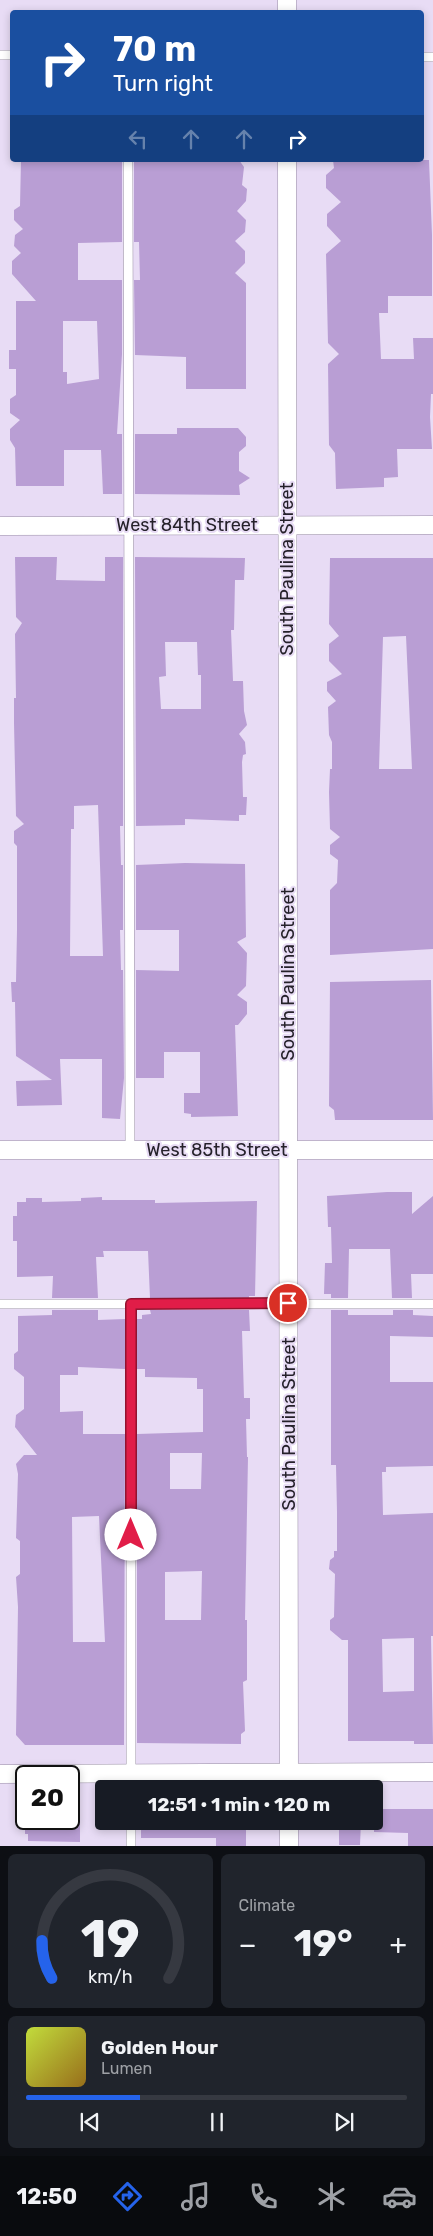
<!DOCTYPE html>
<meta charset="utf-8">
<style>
body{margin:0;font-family:Rubik,sans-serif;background:#20242c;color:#f1f3f6;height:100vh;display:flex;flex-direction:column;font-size:19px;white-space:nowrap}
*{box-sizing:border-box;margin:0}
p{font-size:16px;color:#9ea1a6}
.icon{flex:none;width:28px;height:28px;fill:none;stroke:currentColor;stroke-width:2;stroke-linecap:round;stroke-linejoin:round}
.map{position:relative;height:1846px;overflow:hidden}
.details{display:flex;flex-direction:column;gap:8px;padding:8px;background:#0d0f14;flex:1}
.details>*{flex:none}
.guide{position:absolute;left:10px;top:10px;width:414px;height:152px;border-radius:5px;box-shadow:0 2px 8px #0003;background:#1a4fa0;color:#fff;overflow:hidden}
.speed{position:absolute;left:15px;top:1765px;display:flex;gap:10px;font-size:25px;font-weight:700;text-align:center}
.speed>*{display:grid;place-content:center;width:65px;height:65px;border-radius:50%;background:#171b24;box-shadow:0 2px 8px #0003;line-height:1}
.speed .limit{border:2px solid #111;border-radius:8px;background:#fff;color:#111}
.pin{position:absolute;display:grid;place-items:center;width:42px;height:42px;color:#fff;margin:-21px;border:2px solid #fff;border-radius:50%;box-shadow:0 1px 5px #0007}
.me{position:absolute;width:55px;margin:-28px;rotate:0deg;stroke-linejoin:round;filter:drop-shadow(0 0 4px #0008)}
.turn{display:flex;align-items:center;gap:18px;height:105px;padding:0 20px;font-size:22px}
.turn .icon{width:65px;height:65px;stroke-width:2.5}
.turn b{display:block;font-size:35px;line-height:42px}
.lanes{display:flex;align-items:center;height:48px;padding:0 20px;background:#0003;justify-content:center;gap:25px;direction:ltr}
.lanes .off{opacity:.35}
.big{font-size:38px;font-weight:700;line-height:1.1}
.details .tile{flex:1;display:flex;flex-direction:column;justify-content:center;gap:8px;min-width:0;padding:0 18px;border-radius:8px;background:#20242c}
.details .dial{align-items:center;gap:0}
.dial svg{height:130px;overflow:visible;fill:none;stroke:#363941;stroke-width:7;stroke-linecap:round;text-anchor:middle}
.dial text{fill:#f1f3f6;stroke:none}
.song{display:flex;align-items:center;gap:15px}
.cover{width:60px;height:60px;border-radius:8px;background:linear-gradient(135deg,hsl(70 70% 55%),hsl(40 70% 35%))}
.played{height:5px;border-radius:2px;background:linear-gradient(90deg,#2563eb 30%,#363941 30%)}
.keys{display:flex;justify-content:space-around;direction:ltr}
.heat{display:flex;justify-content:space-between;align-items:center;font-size:28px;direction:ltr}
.details .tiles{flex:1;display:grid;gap:8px;grid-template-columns:1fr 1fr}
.tile:last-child{grid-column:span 2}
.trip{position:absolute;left:95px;top:1780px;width:288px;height:50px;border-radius:5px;background:#171b24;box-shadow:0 2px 8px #0003;font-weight:700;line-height:50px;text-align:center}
.menu{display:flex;height:80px;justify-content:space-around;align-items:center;background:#090b0e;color:#9ea1a6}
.menu .icon{width:35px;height:35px}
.menu .current{color:#2563eb}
.menu b{font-size:22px;color:#f1f3f6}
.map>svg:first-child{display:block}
.building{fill:#b99ed4;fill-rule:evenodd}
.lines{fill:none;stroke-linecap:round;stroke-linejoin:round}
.lane-casing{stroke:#978ca3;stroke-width:10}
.street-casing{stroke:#978ca3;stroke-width:19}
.lane{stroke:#fff;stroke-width:9}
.street{stroke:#fff;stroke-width:18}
.route-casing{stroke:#92132f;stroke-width:12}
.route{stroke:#e11d48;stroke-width:9}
.labels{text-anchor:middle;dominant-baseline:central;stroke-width:4;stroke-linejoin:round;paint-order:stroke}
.street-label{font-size:18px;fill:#25212a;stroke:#e8dcf5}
</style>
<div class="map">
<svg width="433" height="1846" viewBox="0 0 433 1846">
<rect width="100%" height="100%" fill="#e8dcf5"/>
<g class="building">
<path d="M 21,160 L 122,160 L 122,242 L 78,243 L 78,280 L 122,280 L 122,354 L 117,434 L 122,434 L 122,494 L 103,494 L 101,450 L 64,450 L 64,486 L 16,486 L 15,448 L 10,440 L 10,429 L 20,420 L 10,413 L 10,399 L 16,395 L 16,369 L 9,369 L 9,350 L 16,350 L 16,301 L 36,301 L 12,274 L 12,261 L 21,253 L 14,246 L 15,235 L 23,229 L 14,220 L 14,210 L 20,206 ZM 63,321 L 97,321 L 99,379 L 67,384 L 67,372 L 63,372 Z"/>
<polygon points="134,160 239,160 244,167 242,185 247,189 246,201 237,211 246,220 245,232 235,241 245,251 245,263 235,273 246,283 246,389 186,389 186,357 135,355 134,280 140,280 139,242 134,242"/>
<polygon points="333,160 429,160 432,235 432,296 388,296 388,313 379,313 381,359 414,359 413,338 433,338 433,394 431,394 430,417 432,449 397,449 398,477 384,478 384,487 336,489 335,453 329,445 328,364 339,354 328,343 326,254 341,241 327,226 327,214 341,202 326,188 326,175 334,168"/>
<polygon points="177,428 238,428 246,437 246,446 239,452 239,471 250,478 239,485 240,495 135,494 135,434 177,434"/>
<path d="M 15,557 L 57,557 L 56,580 L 105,581 L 105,557 L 123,557 L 123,826 L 120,826 L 121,865 L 123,865 L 123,930 L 120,930 L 121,970 L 123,970 L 124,1078 L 120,1119 L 102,1118 L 102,1059 L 60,1059 L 62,1105 L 17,1106 L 16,1081 L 52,1080 L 16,1056 L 15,1002 L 12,1002 L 11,982 L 16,982 L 17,930 L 17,846 L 14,843 L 14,831 L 24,824 L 16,816 L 14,723 L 14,698 L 16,698 L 15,634 L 22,623 L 16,617 ZM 98,805 L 103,956 L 70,956 L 71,829 L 74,829 L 74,806 Z"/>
<path d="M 135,557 L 245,558 L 244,580 L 235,580 L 234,630 L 231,630 L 233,681 L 243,681 L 244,711 L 247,725 L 239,734 L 245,742 L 246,754 L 243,755 L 242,762 L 243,797 L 247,797 L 246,815 L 239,815 L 239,821 L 185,819 L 185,825 L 136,826 ZM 165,642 L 197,642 L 198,675 L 201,675 L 201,709 L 161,709 L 159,677 L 166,676 Z"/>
<path d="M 330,558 L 433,558 L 433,949 L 330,955 L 330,890 L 337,883 L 338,860 L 330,854 L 330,845 L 340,837 L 330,829 L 329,792 L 330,769 L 332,769 L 332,742 L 329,735 L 328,707 L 336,701 L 327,691 L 327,682 L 342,674 L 329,661 L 329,644 L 339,636 L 329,624 ZM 406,636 L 412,769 L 379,769 L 383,637 Z"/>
<polygon points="185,863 245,864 246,937 237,942 247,953 246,986 237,995 247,1002 247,1014 238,1025 235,1025 238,1116 191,1117 191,1114 184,1113 184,1093 200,1093 200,1052 164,1052 164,1078 136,1078 136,970 179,971 179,930 136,930 136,865"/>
<polygon points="431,980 433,1120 335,1120 334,1110 329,1106 330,982"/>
<polygon points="387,1192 412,1192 412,1214 433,1196 433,1274 411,1274 412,1298 392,1298 390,1249 349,1249 348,1298 331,1298 331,1294 324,1294 325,1263 332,1263 331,1227 328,1227 327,1196"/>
<polygon points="102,1197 102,1200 155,1200 155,1203 257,1201 255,1296 249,1296 249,1298 150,1298 148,1251 103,1251 104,1257 96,1257 98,1298 52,1298 53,1276 17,1277 17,1241 13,1241 13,1216 17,1216 17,1202 26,1202 26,1198 42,1198 42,1202 81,1201 81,1198"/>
<path d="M 52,1310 L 98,1310 L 98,1320 L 125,1319 L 125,1369 L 78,1367 L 78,1375 L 60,1375 L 60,1412 L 83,1411 L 83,1434 L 125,1434 L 124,1745 L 25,1745 L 16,1735 L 18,1607 L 16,1577 L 20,1574 L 20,1541 L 16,1538 L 18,1474 L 16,1464 L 24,1455 L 37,1455 L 15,1427 L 16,1415 L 24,1409 L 24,1377 L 14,1369 L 14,1354 L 18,1351 L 18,1316 L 52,1315 ZM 99,1516 L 105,1642 L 73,1642 L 72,1517 Z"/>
<path d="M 150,1310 L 249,1310 L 250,1331 L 242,1331 L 244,1398 L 250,1398 L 250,1419 L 246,1419 L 247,1457 L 248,1457 L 245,1620 L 247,1620 L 247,1680 L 243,1682 L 245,1731 L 241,1734 L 241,1744 L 137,1743 L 137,1434 L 203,1432 L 203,1389 L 197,1389 L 197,1378 L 145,1377 L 145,1369 L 137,1369 L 137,1319 L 142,1319 L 142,1315 L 151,1314 ZM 170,1453 L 202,1453 L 201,1489 L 170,1489 ZM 202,1571 L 201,1620 L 165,1620 L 165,1572 Z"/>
<path d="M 331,1310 L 348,1310 L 348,1315 L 393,1315 L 393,1310 L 413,1310 L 413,1315 L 433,1316 L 433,1337 L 390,1336 L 390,1382 L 433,1382 L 433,1466 L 386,1467 L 386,1472 L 382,1472 L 383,1515 L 433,1513 L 433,1636 L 431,1636 L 433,1744 L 414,1744 L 414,1741 L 348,1741 L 348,1640 L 342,1640 L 330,1630 L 330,1620 L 334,1617 L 335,1574 L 329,1569 L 330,1560 L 334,1557 L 334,1551 L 337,1551 L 337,1512 L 336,1465 L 331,1465 ZM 414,1638 L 414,1691 L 383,1692 L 382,1639 Z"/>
<polygon points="374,1809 433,1809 433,1846 408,1846 408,1833 374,1832"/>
<polygon points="25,1819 80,1819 80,1842 28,1841 28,1834 25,1834"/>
<polygon points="141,1821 246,1821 246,1846 216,1846 216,1838 141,1838"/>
<polygon points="339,1821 361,1821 360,1845 339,1845"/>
</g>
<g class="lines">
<g class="lane-casing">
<g id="lane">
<polyline points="0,55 12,55"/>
<polyline points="421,57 433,57"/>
<polyline points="128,160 130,1150"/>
<polyline points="0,1304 433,1304"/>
<polyline points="131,1789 131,1304"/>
<polyline points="131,1821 131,1846"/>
</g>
</g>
<g class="street-casing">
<g id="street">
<polyline points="287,0 287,12"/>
<polyline points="287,160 289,1789"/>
<polyline points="0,526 433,525"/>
<polyline points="0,1150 433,1150"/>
<polyline points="0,1774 433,1772"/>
<polyline points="289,1821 289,1846"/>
</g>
</g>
<use href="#lane" class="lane"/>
<use href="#street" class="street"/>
</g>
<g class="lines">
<g class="route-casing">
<polyline id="route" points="131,1535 131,1304 288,1303"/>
</g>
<use href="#route" class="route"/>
</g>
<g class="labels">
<g class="street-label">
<text x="187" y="525">West 84th Street</text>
<text transform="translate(287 569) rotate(-90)">South Paulina Street</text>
<text transform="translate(288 974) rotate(-90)">South Paulina Street</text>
<text x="217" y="1150">West 85th Street</text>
<text transform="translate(289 1424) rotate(-90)">South Paulina Street</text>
</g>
</g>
</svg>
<div class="speed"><div class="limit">20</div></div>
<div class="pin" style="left:288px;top:1303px;background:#d93025"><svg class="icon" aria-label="arrive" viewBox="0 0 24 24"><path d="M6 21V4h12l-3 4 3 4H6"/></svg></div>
<svg class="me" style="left:131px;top:1535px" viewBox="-20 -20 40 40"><circle r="19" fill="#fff"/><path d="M0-13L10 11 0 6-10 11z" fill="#e11d48"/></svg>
<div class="trip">12:51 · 1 min · 120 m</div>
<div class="guide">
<div class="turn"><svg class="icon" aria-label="right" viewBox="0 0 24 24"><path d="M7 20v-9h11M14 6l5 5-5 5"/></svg><div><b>70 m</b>Turn right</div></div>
<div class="lanes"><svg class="icon off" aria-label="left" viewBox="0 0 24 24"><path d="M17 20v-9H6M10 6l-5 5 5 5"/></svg><svg class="icon off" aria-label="ahead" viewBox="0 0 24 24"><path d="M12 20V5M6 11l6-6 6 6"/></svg><svg class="icon off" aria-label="ahead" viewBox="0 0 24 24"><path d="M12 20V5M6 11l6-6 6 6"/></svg><svg class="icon" aria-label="right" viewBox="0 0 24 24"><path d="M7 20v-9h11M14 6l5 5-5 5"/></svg></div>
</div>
</div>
<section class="details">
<div class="tiles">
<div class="tile dial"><svg viewBox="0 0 100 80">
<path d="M14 69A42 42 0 1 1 86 69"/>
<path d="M14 69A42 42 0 0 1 8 46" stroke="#2563eb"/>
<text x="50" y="56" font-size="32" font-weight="700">19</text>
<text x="50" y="72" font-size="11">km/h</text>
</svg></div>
<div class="tile"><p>Climate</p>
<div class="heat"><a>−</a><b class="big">19°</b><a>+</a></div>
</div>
<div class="tile">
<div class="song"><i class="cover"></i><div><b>Golden Hour</b><p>Lumen</p></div></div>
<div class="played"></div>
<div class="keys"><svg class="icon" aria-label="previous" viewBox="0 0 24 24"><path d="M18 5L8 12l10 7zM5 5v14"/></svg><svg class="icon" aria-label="pause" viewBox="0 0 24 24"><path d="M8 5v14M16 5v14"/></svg><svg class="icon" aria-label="next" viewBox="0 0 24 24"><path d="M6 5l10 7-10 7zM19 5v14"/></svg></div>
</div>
</div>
</section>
<nav class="menu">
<b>12:50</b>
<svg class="icon current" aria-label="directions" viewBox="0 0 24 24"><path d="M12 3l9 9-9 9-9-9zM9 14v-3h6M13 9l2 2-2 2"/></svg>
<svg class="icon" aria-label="music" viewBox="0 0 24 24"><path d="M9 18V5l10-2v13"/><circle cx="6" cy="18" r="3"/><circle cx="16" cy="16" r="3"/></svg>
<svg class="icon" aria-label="phone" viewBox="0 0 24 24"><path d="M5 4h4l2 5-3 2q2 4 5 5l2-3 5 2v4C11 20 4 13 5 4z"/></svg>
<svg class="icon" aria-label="climate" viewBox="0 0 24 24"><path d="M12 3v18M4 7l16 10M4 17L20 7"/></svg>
<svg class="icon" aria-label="car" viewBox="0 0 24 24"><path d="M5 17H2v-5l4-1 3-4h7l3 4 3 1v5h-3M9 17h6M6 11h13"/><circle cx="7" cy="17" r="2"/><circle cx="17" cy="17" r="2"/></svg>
</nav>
